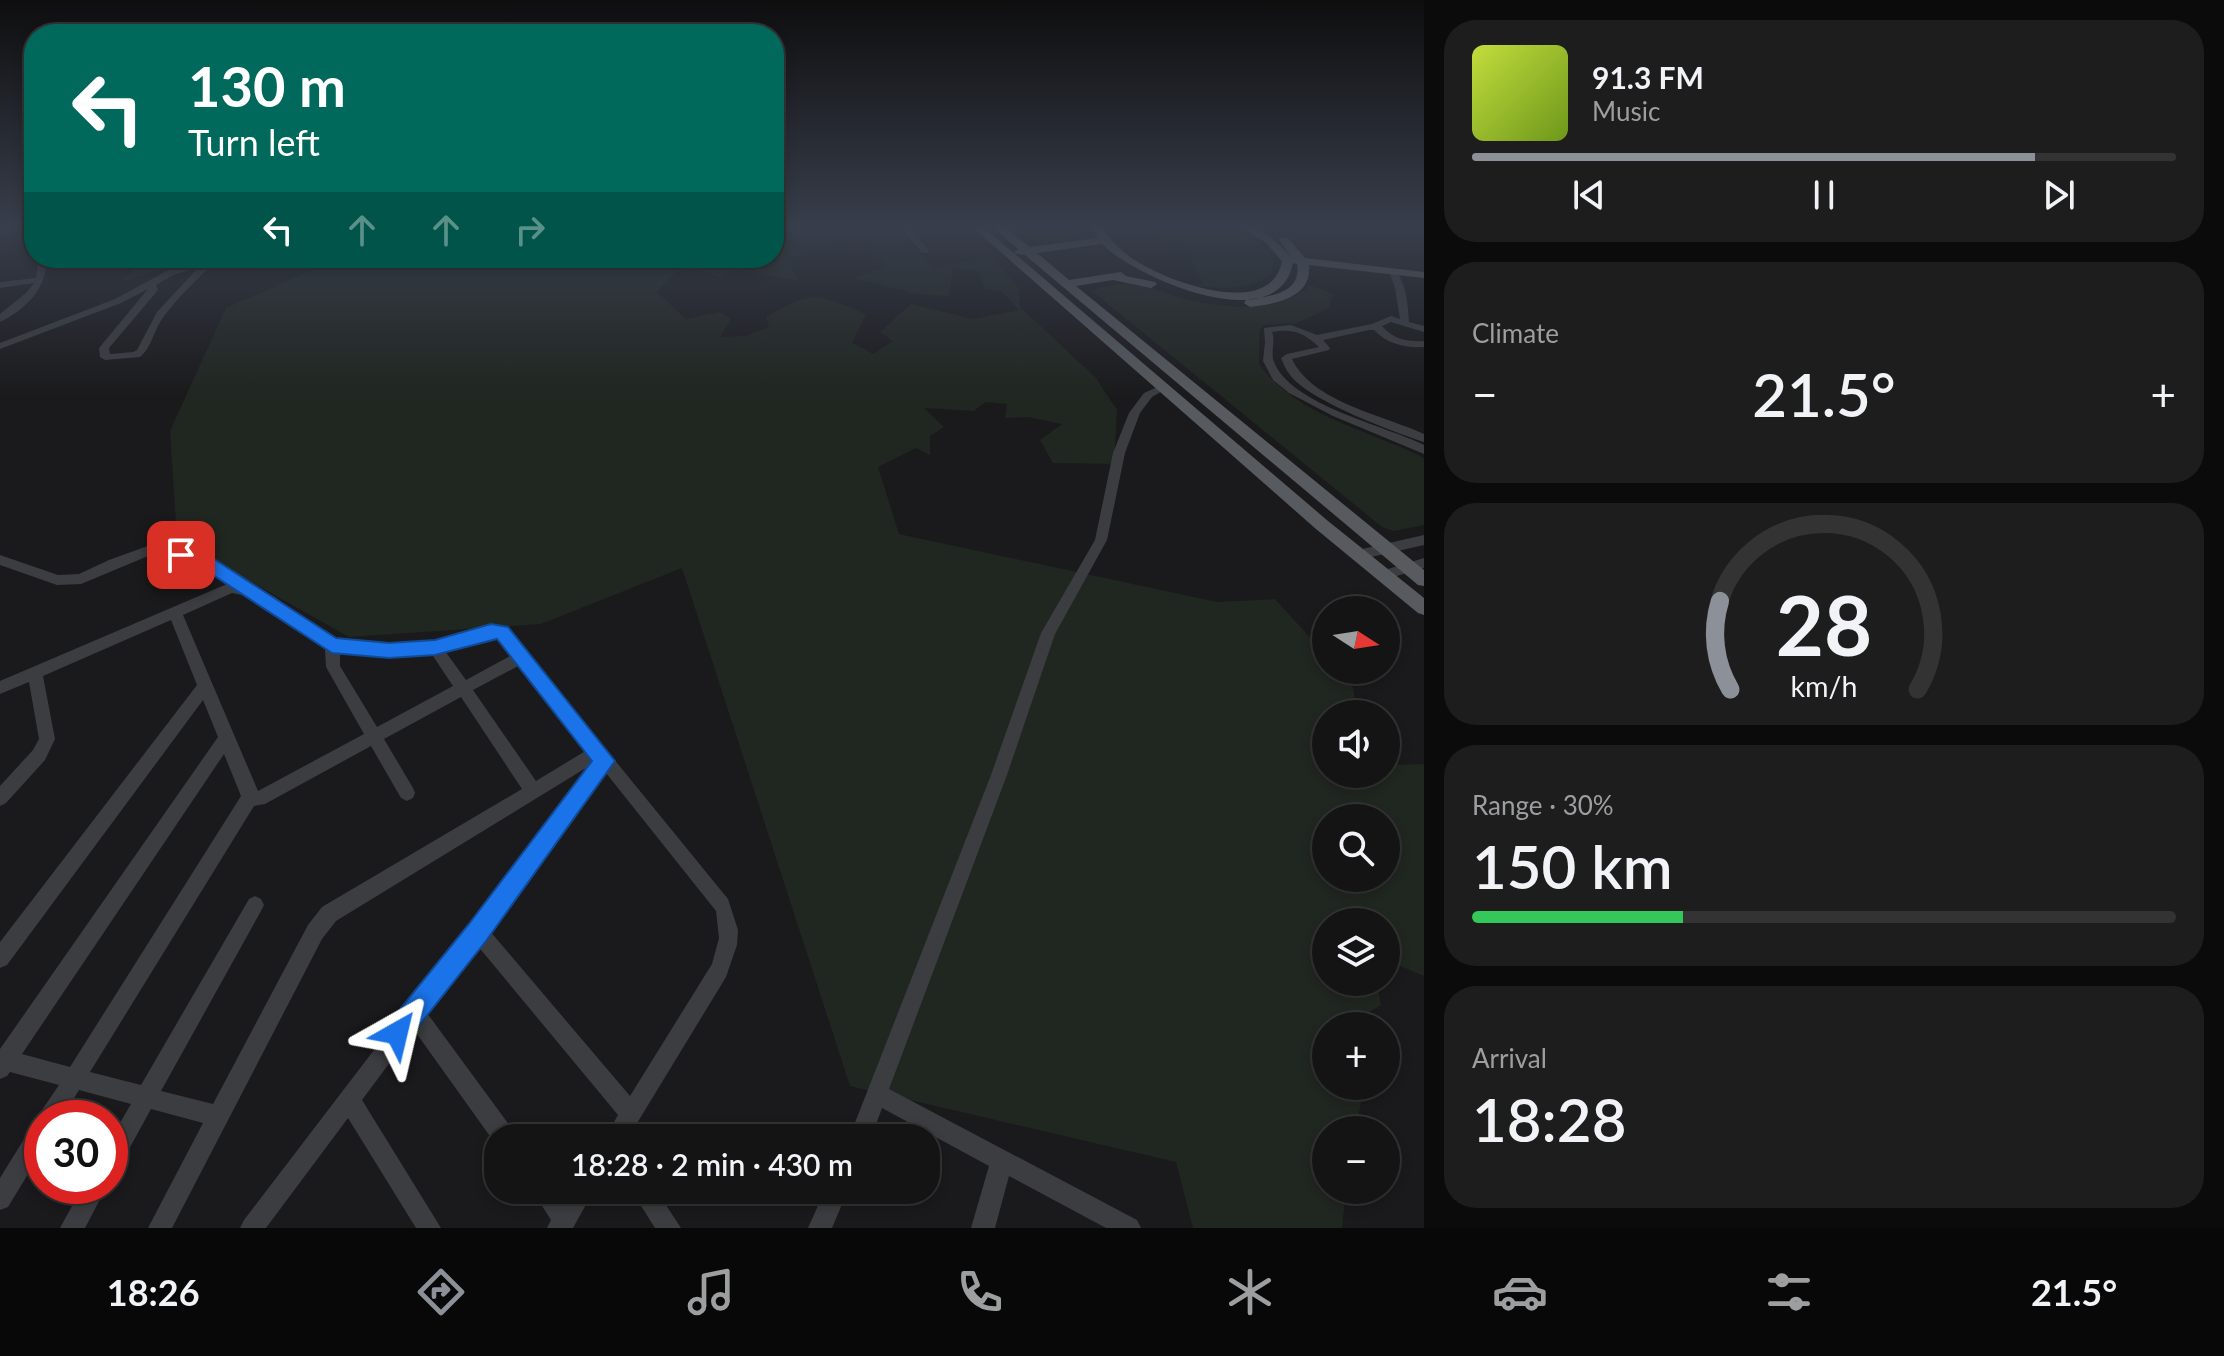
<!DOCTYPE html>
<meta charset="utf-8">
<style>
body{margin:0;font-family:Lato,sans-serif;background:#1d1d1e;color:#f1f3f6;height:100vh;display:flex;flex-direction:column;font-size:30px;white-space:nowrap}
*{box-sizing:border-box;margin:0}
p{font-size:26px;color:#9d9ea0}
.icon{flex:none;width:44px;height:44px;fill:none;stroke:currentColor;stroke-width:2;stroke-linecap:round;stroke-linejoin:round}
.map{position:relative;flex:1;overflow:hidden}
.details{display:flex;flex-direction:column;gap:20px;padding:20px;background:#0b0b0c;width:800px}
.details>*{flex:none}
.guide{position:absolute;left:24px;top:24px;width:760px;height:244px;border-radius:32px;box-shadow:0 4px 12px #0003,0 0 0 2px #333334;background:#00695c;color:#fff;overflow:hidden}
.needle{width:52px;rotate:102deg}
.buttons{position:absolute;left:1312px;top:596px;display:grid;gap:16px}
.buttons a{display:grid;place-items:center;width:88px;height:88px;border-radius:50%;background:#141415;box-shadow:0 4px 12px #0003,0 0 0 2px #333334;font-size:40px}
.speed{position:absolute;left:24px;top:1100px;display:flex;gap:16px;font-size:40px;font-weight:700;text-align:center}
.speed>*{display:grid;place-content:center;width:104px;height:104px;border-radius:50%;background:#141415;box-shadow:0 4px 12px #0003,0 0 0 2px #333334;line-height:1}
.speed .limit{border:12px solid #d22;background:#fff;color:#111}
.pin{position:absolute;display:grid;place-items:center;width:68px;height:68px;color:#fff;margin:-34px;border-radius:16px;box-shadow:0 4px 12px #0006}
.me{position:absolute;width:88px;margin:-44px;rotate:37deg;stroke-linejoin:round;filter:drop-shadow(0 0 6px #0008)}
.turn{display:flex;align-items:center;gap:28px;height:168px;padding:0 32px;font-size:36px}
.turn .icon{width:104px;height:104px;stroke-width:2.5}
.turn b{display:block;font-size:56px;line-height:68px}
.lanes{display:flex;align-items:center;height:76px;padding:0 32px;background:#0003;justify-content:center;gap:40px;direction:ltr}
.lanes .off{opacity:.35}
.big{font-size:60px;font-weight:600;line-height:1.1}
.details .tile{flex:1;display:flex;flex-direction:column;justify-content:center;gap:12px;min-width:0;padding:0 28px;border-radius:32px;background:#1d1d1e}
.details .dial{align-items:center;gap:0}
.dial svg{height:208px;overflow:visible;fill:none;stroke:#333334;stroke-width:7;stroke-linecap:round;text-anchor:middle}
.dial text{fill:#f1f3f6;stroke:none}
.song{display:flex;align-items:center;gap:24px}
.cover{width:96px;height:96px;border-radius:12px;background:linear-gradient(135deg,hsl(70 70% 55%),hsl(80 70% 35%))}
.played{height:8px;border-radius:4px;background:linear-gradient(90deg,#8c9099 80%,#333334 80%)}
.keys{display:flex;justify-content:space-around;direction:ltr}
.heat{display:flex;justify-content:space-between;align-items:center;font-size:44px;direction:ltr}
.charge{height:12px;border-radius:6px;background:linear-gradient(90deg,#34c759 30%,#333334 0)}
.trip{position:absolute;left:484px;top:1124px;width:456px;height:80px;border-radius:32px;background:#141415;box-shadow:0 4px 12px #0003,0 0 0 2px #333334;font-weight:600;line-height:80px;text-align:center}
.tab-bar{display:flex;height:128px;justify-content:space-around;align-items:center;background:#080808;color:#9d9ea0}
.tab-bar .icon{width:56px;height:56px}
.tab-bar .selected{color:#8c9099}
.tab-bar b{font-size:36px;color:#f1f3f6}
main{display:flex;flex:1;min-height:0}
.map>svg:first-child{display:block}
.green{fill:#202620;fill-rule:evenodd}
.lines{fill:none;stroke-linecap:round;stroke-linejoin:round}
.minor{fill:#3b3d40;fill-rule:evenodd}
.major{fill:#575b5f;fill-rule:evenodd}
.route{fill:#1a73e8;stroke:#114b97;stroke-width:2}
</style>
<main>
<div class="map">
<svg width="1424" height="1228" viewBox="0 0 1424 1228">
<rect width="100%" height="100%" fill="#1a1a1c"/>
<g class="green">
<path d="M 774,225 L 895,225 L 935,269 L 991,257 L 1019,289 L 1020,307 L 1096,378 L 1117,410 L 1114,464 L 1053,463 L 1040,440 L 1062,424 L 1028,417 L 1005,418 L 1007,404 L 985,402 L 974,411 L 924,408 L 944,427 L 930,436 L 930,455 L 916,448 L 878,467 L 899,534 L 1217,602 L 1275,599 L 1326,655 L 1326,670 L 1339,670 L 1352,684 L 1358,714 L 1326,714 L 1326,762 L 1323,766 L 1326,767 L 1326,774 L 1386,774 L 1386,765 L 1424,764 L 1424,976 L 1386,960 L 1386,922 L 1326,922 L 1326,982 L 1377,982 L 1381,1005 L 1352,1022 L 1353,1026 L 1326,1026 L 1326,1086 L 1364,1086 L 1356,1130 L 1326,1130 L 1326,1190 L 1346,1190 L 1342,1228 L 1193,1228 L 1176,1162 L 850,1086 L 682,568 L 541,624 L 349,637 L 177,540 L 170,431 L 226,308 L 319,267 L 319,258 L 774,258 ZM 864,242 L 887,267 L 853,278 L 917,294 L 949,296 L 953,268 L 979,271 L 984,288 L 1002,292 L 1019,310 L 973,319 L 911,304 L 880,332 L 893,341 L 873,354 L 852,343 L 866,314 C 817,294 814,289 766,317 L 769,327 L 746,336 L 720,337 L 731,319 L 719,312 L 686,319 L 657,292 C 680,266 686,264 718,277 L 736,270 L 798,281 L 788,258 ZM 1326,818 L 1386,818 L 1386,878 L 1326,878 Z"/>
<polygon points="1011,225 1076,225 1074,235 1070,238 1034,244"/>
<path d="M 1130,225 L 1231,225 L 1268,249 L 1274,262 L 1270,275 C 1245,290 1220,291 1192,284 L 1203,284 L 1191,259 L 1195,258 L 1160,234 Z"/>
<polygon points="145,258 200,258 120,282"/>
<path d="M 1117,284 C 1140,283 1157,290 1178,297 C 1218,308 1277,316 1310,285 L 1333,294 L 1329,308 L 1297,323 L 1263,325 L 1259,332 L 1259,364 C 1296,416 1369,430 1424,458 L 1424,525 L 1394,531 L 1382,527 L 1091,290 Z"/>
</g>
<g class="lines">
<g class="minor">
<polygon points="12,225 22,225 0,237 0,231"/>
<polygon points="899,225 907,225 928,249 928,253 922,253"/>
<path d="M 42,258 L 52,258 L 46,263 C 46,290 23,311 0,322 L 0,314 L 26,293 L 34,283 L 0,288 L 0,282 L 36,278 L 38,262 Z"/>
<path d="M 208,258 L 219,258 C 199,278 179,295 162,319 C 153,332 152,347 140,357 L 105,360 L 100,357 L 99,348 L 148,289 L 121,303 L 0,349 L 0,343 L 115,299 L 167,271 ZM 199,267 L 157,312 L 137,350 L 133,352 L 110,354 L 109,348 L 158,290 L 156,285 L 173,275 Z"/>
<path d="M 1393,268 C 1406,280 1408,304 1409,322 L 1424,326 L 1424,332 L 1391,322 L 1382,326 C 1393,339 1407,342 1424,341 L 1424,347 C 1405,348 1387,344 1374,330 L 1369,330 L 1323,340 L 1330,348 L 1329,350 L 1292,359 C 1312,402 1383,415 1424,434 L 1424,442 C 1391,431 1310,401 1290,375 C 1286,370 1283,363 1281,358 L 1287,354 L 1319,347 C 1305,333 1292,328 1272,332 C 1276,342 1270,352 1274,362 C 1291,405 1384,425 1424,445 L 1424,454 L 1333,416 L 1289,393 L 1273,380 L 1263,361 L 1265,342 L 1264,328 L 1291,325 L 1317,335 L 1372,324 L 1391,316 L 1400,319 L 1395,288 L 1389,271 Z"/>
<polygon points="1164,384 1169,387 1152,397 1140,413 1125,453 1107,540 1055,634 1007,775 889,1089 1137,1220 1141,1228 1106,1228 1009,1176 995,1228 971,1228 989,1166 882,1108 871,1138 849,1138 991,775 1041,633 1095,540 1113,453 1129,413 1144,393"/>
<polygon points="1424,535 1424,545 1358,560 1351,555 1358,550"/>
<path d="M 153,544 L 213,560 L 246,584 L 275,597 L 324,635 L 341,642 L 367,644 L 413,644 L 444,639 L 485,628 L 507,628 L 728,899 L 738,930 L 737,945 L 726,977 L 628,1138 L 605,1138 L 618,1115 L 477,945 L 427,1013 L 513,1130 L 516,1138 L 498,1138 L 497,1146 L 414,1030 L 362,1100 L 441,1228 L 416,1228 L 348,1118 L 266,1228 L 240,1228 L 244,1220 L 403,1012 L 406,1004 L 411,1002 L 594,763 L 336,921 L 322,939 L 172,1228 L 148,1228 L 203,1123 L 151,1109 L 118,1169 L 110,1172 L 110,1140 L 131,1104 L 79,1090 L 62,1118 L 42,1118 L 42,1151 L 8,1207 L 0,1210 L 0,1178 L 34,1123 L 40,1121 L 42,1110 L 59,1085 L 10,1072 L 7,1076 L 0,1079 L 0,1049 L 218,737 L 203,700 L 7,965 L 0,968 L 0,942 L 197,685 L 171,620 L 43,676 L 55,739 L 45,760 L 6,803 L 0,806 L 0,786 L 33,750 L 39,739 L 29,682 L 0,694 L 0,681 L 227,584 L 204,567 L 153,554 L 81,584 L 57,585 L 0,565 L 0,555 L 58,575 L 79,574 L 109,560 ZM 232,593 L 252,597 L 325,649 L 326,667 L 364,734 L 258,791 L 183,615 ZM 498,638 L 512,655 L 466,680 L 445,651 L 477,641 ZM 340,653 L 383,656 L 431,653 L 453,686 L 377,727 L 340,666 ZM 520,665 L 587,750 L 536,781 L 473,690 ZM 461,697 L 522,789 L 322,907 L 308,925 L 213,1104 L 161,1091 L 261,911 L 264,905 L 261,899 L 255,896 L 249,899 L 141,1085 L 90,1072 L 254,806 L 265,804 L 371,746 L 401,798 L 407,801 L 413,798 L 415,793 L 413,788 L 384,739 ZM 224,754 L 241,796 L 70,1067 L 22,1054 ZM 606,773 L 716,911 L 719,938 L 712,964 L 630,1096 L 489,930 Z"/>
<polygon points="1424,558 1424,568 1383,580 1376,575 1378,572"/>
<polygon points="83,1186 107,1186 85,1228 60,1228"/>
<polygon points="532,1190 557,1190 564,1199 570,1190 594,1190 573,1228 547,1228 551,1220"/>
<polygon points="631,1190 656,1190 681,1228 655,1228"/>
<polygon points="825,1190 848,1190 832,1228 808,1228"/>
</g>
<g class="major">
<polygon points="970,225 981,225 1328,521 1424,598 1424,615 1418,613 1316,529"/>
<path d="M 991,225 L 1002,225 L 1030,247 L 1098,238 L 1091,225 L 1101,225 C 1109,238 1118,248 1130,257 C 1162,280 1271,322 1282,261 L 1265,242 L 1238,225 C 1261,225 1276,241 1291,257 L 1279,240 L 1280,238 L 1288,238 L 1305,258 L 1424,272 L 1424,278 L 1309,265 C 1312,298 1276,304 1250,307 L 1244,303 L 1246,300 C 1268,296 1302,295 1297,264 L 1293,263 C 1278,340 1136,278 1102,244 L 1037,253 L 1069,280 L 1121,272 L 1126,276 L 1155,282 L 1157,284 L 1151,288 L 1113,280 L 1076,286 L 1424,570 L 1424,586 L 1418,585 L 1025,255 L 1016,254 L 1014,252 L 1018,249 Z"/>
</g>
</g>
<linearGradient id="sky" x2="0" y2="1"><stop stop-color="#0e0e0f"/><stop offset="0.57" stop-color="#383e4b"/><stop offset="1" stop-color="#383e4b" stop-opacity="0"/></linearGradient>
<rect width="1424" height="397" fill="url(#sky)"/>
<polygon class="route" points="181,548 214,559 336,638 389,643 435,640 491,624 508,627 615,761 486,941 406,1042 397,1046 388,1042 384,1033 388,1024 469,924 592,761 497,639 435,655 389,658 332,653 202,568 175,559 172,555"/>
</svg>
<div class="buttons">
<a><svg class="needle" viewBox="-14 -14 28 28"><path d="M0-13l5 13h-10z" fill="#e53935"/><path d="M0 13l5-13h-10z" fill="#9d9ea0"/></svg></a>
<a><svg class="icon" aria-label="sound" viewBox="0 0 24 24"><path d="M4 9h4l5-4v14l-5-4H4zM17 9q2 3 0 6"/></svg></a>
<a><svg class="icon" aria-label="search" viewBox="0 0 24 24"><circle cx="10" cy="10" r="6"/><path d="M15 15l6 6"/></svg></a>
<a><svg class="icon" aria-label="layers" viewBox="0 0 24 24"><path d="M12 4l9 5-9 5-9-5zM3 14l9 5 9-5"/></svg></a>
<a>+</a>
<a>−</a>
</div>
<div class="speed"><div class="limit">30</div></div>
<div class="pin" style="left:181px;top:555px;background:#d93025"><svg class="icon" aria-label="arrive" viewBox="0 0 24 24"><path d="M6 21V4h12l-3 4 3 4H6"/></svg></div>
<svg class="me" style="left:397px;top:1033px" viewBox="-20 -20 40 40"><path d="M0-17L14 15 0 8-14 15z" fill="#1a73e8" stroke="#fff" stroke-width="4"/></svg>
<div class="trip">18:28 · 2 min · 430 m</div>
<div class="guide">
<div class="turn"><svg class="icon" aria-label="left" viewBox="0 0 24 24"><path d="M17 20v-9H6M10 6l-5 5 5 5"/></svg><div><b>130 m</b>Turn left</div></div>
<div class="lanes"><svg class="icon" aria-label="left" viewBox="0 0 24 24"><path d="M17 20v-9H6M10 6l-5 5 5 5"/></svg><svg class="icon off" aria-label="ahead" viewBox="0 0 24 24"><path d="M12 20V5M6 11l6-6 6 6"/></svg><svg class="icon off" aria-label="ahead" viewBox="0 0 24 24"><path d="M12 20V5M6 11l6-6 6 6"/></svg><svg class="icon off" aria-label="right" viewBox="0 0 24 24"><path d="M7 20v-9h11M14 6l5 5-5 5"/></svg></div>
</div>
</div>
<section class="details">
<div class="tile">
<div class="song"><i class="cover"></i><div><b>91.3 FM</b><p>Music</p></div></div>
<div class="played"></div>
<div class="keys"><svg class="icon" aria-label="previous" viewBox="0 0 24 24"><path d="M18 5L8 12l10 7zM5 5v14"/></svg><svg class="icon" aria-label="pause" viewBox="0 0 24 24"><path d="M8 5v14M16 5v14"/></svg><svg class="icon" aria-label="next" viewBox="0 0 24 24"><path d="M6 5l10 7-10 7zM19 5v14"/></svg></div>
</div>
<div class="tile"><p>Climate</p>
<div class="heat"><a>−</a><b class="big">21.5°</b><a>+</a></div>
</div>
<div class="tile dial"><svg viewBox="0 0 100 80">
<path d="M14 69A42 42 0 1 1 86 69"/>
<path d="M14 69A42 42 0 0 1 10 35" stroke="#8c9099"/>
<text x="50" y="56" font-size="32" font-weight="700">28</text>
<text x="50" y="72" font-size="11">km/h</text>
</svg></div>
<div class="tile"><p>Range · 30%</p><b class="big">150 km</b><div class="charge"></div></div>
<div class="tile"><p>Arrival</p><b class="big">18:28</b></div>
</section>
</main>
<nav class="tab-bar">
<b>18:26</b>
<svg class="icon selected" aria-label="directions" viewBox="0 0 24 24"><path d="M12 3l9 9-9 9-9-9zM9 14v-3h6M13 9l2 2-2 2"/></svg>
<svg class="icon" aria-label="music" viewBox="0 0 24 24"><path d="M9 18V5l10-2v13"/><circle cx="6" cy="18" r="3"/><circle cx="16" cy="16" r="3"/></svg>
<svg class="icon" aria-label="phone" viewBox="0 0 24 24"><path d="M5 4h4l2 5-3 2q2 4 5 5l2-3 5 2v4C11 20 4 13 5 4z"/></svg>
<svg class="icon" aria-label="climate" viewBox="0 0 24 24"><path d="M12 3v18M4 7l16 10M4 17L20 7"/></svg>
<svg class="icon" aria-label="car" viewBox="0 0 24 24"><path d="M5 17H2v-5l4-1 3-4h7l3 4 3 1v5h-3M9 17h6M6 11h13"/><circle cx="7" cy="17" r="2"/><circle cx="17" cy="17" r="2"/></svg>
<svg class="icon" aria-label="filters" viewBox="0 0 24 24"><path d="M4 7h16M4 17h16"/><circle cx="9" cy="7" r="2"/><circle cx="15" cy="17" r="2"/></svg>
<b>21.5°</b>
</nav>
